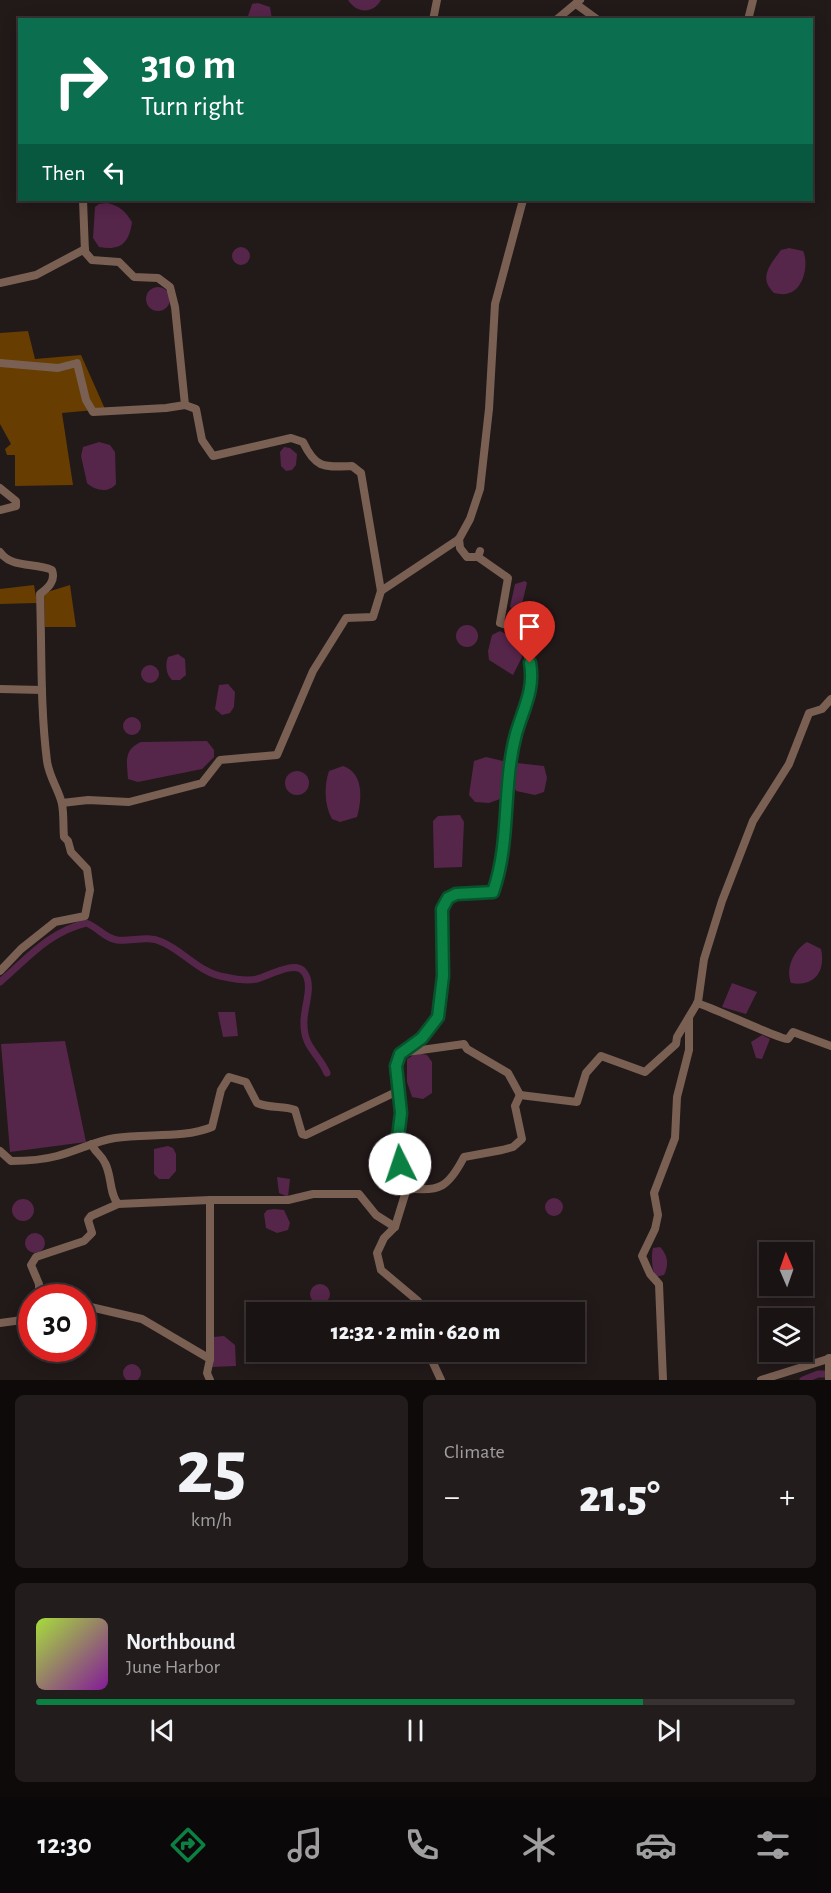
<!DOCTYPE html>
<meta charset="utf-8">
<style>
body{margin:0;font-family:"Alegreya Sans",sans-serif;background:#231c1c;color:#f1f3f6;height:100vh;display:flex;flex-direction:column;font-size:22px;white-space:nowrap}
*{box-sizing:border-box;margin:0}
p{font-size:20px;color:#9f9ea0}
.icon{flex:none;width:33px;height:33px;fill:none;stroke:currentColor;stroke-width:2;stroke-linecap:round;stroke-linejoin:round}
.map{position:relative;height:1380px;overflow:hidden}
.details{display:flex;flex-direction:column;gap:15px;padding:15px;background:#0e0a0a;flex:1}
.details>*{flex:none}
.banner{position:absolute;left:18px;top:18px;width:795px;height:183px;border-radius:0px;box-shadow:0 3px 15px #0003,0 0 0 2px #383233;background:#0b6e4f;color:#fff;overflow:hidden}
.needle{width:39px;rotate:358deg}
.tools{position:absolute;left:759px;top:1242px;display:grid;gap:12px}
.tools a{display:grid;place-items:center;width:54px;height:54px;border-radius:0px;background:#1a1313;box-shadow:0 3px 15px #0003,0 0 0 2px #383233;font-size:30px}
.speed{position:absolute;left:18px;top:1284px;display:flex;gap:12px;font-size:30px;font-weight:700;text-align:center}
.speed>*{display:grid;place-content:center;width:78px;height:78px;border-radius:50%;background:#1a1313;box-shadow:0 3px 15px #0003,0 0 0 2px #383233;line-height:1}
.speed .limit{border:9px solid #d22;background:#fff;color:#111}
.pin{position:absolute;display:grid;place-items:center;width:51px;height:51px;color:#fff;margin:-62px -26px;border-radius:50% 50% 50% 0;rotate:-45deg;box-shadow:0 0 6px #0007}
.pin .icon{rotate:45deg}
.me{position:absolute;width:66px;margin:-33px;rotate:356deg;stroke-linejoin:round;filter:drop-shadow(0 0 4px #0008)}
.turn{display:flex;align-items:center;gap:21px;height:126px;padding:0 24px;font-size:27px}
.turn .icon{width:78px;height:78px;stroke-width:2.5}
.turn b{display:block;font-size:42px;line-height:51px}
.then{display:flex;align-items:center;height:57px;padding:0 24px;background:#0003;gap:12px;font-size:22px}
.big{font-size:45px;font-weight:800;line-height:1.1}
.details .widget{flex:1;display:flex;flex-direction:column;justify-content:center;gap:9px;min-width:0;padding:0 21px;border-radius:9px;background:#231c1c}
.details .dial{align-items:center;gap:0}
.dial b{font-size:78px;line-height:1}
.song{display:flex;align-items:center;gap:18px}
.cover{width:72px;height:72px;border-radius:9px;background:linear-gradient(135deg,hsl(80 70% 55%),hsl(290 70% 35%))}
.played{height:6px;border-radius:3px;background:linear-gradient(90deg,#0b8043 80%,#383233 80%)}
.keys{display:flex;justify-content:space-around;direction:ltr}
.heat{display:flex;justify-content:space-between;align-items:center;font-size:33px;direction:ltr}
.details .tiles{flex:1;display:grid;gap:15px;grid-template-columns:1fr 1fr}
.widget:last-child{grid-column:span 2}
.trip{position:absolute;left:246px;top:1302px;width:339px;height:60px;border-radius:0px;background:#1a1313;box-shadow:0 3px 15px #0003,0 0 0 2px #383233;font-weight:800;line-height:60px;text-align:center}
.dock{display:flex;height:96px;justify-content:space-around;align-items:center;background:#0a0808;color:#9f9ea0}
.dock .icon{width:42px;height:42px}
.dock .active{color:#0b8043}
.dock b{font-size:27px;color:#f1f3f6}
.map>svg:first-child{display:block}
.forest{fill:#673d01}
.water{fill:#56254a}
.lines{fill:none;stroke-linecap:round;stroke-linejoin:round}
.canal{stroke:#56254a;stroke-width:7}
.minor{stroke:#7a5f53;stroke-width:8}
.route-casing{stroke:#07532c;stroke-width:15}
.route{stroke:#0b8043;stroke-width:10}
</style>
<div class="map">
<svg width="831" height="1380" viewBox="0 0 831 1380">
<rect width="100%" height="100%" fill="#221919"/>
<g class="forest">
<polygon points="28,331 35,359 81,355 105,409 62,413 73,485 15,486 15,455 7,455 5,449 11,444 0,424 0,333"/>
<polygon points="34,585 37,603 0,604 0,589"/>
<polygon points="70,585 76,627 45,627 44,593"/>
</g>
<g class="water">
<path d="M 348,0 L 381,0 C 373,14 357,14 348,0 Z"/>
<polygon points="258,3 270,7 272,19 247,19 252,4"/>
<path d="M 107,203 C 120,206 125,211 132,222 C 129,243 121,251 99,247 L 93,238 L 95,207 L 99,204 Z"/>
<circle cx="241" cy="256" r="9"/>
<path d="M 789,248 L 803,251 C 809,263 804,289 789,293 C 785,295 779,294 774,293 C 758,278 770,265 781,250 Z"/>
<circle cx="158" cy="299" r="12"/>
<path d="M 99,442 L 110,445 L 115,452 L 116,484 C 108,494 94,490 87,483 L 81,456 L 83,447 Z"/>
<polygon points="284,447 290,448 297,454 296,465 292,470 286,471 281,466 280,452"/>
<polygon points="525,581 527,583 521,608 515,610 510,607 515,584"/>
<circle cx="467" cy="636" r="11"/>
<polygon points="500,631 518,640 522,657 513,675 489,660 488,651 492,635"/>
<path d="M 178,654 L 185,659 L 186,675 L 180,680 L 172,680 C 166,675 165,664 168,657 Z"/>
<circle cx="150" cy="674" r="9"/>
<polygon points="228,684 235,692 234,707 230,713 222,715 215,709 219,685"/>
<circle cx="132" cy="726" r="9"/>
<path d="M 207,741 L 214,750 L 214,757 L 202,769 L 138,782 L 128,779 C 127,762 123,750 141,742 Z"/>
<polygon points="486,757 503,761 505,770 500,799 489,803 475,802 469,795 474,761"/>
<polygon points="517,763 544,766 547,778 544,792 535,795 516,791 513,784 514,767"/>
<path d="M 343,766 C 364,773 362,799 357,817 L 340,822 L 332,819 C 324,805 324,785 329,771 Z"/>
<circle cx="297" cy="783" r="12"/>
<polygon points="460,815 464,822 462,867 434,868 433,821 438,816"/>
<path d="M 807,942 L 821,949 C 826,972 814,987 791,983 C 785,968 794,950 807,942 Z"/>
<polygon points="732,983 757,992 746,1014 722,1007"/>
<polygon points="218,1012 235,1012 238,1036 223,1037"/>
<polygon points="762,1035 770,1039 762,1059 756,1058 751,1042"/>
<polygon points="65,1041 86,1142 10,1152 1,1044"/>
<polygon points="417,1053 427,1055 432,1062 432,1093 423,1099 412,1097 407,1082 407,1059"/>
<polygon points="168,1146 173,1148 176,1154 176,1171 169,1179 159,1179 154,1174 154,1149"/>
<polygon points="277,1177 290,1179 288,1197 279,1193"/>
<circle cx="554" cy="1207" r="9"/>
<circle cx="23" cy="1210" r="11"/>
<polygon points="274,1209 284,1210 290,1223 288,1230 277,1233 266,1228 264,1214 267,1210"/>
<circle cx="35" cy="1243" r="10"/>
<path d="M 660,1247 C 668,1255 669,1265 664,1275 L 655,1277 C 652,1269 651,1256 653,1248 Z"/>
<circle cx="320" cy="1294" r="10"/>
<polygon points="224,1336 235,1345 236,1366 211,1367 213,1337"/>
<circle cx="132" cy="1373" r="9"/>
</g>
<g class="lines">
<g class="canal">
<path d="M 0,982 C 28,958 49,932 86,923 C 98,927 104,938 117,940 C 132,942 147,935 162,942 C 185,952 199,973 225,977 C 234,979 248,981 257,979 C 269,976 295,960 304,972 C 314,985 304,1006 304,1021 C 303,1048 318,1052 327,1073"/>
<polyline points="803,1380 818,1374 831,1374"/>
</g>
<g class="minor">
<polyline points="576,4 598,20"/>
<polyline points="433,20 437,0"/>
<polyline points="556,20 580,0"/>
<polyline points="748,20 753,0"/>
<polyline points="0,283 36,275 85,249"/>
<polyline points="0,363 58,368 77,363 86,400 93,412 166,408 185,405 175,307 170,287 158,278 134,277 119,262 92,260 85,252 83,200"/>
<path d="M 185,405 L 196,409 L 202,440 L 213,456 L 291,438 L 303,442 C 316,469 324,467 352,466 L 361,473 L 381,591"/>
<polyline points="0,488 16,501 16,506 0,510"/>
<polyline points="459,539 460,548 467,557 478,557 480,551"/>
<path d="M 0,552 C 12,569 35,562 52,570 C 56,581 48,588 40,594 C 42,650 40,706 47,761 C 49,777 59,790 62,804 C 64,815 63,826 64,837 L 68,841 L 71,852 L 87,869 L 90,890 L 85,916 L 55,922 L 21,949 L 0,971"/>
<polyline points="0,689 42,690"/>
<polyline points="62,803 88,800 129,802 202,783 220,760 277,755 313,671 346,618 373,617 381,591 459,539 470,519 480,489 489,409 495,304 523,200"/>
<path d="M 697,1003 C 714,1008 781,1040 788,1039 L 793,1032 L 831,1046"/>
<polyline points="407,1052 464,1044 467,1049 508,1073 520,1095"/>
<path d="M 92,1144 C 94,1152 101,1154 105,1163 C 112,1176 109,1193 118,1204 L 210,1200 L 288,1200 L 313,1194 L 359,1194 L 376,1215 L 395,1227"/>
<path d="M 0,1151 L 11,1161 C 26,1161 42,1160 57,1156 C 77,1151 95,1141 115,1138 C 146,1133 183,1139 212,1127 L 221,1090 L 229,1077 L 246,1082 L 257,1103 C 270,1109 284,1105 295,1110 L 302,1134 L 306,1135 L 398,1091"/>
<path d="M 407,1188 C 440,1193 449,1186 464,1157 L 502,1150 L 513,1147 L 522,1139 L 515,1106 L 520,1095 L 577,1102 L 586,1073 L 601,1056 L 645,1072 L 676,1044 L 677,1037 L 698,1002 L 704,959 L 722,901 L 753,821 L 789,764 L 809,713 L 822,709 L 831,699"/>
<polyline points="39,1298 39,1284 31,1265 36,1257 84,1241 92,1233 88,1220 91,1216 118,1204"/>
<polyline points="82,1305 142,1319 210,1359 207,1373 210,1380"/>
<polyline points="423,1312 418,1301 381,1270 377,1253 384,1238 395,1227 407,1188 397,1145 401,1113 396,1066 400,1054 422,1038 438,1017 443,976 442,909 448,898 456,894 493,892 500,871 510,759 533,680 523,630 500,623 508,578 478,557"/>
<polyline points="0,1323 22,1320 32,1309"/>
<polyline points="428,1352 441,1380"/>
<polyline points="210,1359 210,1200"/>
<polyline points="663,1380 659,1284 650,1274 642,1256 655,1229 658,1215 654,1193 675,1138 677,1097 689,1050 689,1018"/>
<polyline points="761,1380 831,1358"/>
<polyline points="829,1380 829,1358"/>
</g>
</g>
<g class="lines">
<g class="route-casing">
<path id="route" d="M 400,1164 L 397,1145 L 401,1113 L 396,1066 L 400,1054 L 422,1038 L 438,1017 L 443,976 L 442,909 L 448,898 L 456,894 L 493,892 C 511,841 502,786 516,734 C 523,709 535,690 530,663"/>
</g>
<use href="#route" class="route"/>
</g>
</svg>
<div class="tools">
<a><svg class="needle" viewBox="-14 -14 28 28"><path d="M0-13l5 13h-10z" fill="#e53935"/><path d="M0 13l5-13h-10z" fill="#9f9ea0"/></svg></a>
<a><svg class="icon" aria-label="layers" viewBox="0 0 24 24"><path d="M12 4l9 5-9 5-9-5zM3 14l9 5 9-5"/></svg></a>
</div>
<div class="speed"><div class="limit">30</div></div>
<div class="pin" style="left:530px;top:663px;background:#d93025"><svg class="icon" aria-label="arrive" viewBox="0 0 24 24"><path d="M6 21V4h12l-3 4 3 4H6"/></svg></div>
<svg class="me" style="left:400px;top:1164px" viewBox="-20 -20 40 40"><circle r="19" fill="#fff"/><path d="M0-13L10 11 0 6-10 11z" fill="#0b8043"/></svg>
<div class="trip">12:32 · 2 min · 620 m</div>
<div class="banner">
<div class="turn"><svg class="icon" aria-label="right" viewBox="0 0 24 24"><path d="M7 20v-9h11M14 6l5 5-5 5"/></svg><div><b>310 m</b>Turn right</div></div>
<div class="then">Then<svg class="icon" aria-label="left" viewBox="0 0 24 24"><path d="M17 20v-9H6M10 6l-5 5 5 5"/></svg></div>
</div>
</div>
<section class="details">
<div class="tiles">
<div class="widget dial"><b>25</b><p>km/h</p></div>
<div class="widget"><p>Climate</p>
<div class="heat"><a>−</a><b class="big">21.5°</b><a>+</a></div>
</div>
<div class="widget">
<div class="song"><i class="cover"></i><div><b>Northbound</b><p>June Harbor</p></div></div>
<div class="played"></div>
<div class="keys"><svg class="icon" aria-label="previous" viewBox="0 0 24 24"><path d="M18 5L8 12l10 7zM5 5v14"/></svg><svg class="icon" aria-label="pause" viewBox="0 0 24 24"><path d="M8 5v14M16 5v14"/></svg><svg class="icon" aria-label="next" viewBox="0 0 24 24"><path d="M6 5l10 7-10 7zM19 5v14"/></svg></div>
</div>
</div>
</section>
<nav class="dock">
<b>12:30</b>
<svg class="icon active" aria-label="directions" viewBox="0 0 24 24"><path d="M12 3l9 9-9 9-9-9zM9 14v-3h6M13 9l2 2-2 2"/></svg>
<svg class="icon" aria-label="music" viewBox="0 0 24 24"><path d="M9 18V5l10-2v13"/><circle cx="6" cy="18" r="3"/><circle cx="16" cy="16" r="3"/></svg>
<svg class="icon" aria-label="phone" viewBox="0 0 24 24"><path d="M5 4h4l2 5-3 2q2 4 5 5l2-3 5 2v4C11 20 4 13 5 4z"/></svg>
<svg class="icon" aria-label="climate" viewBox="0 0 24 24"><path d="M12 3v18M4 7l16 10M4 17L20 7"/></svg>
<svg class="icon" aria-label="car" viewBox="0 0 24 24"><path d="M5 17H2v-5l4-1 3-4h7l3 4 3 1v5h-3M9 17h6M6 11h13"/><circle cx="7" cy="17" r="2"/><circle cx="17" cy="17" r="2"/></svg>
<svg class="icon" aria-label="filters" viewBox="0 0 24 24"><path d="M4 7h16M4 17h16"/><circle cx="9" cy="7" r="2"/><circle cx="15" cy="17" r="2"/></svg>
</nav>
